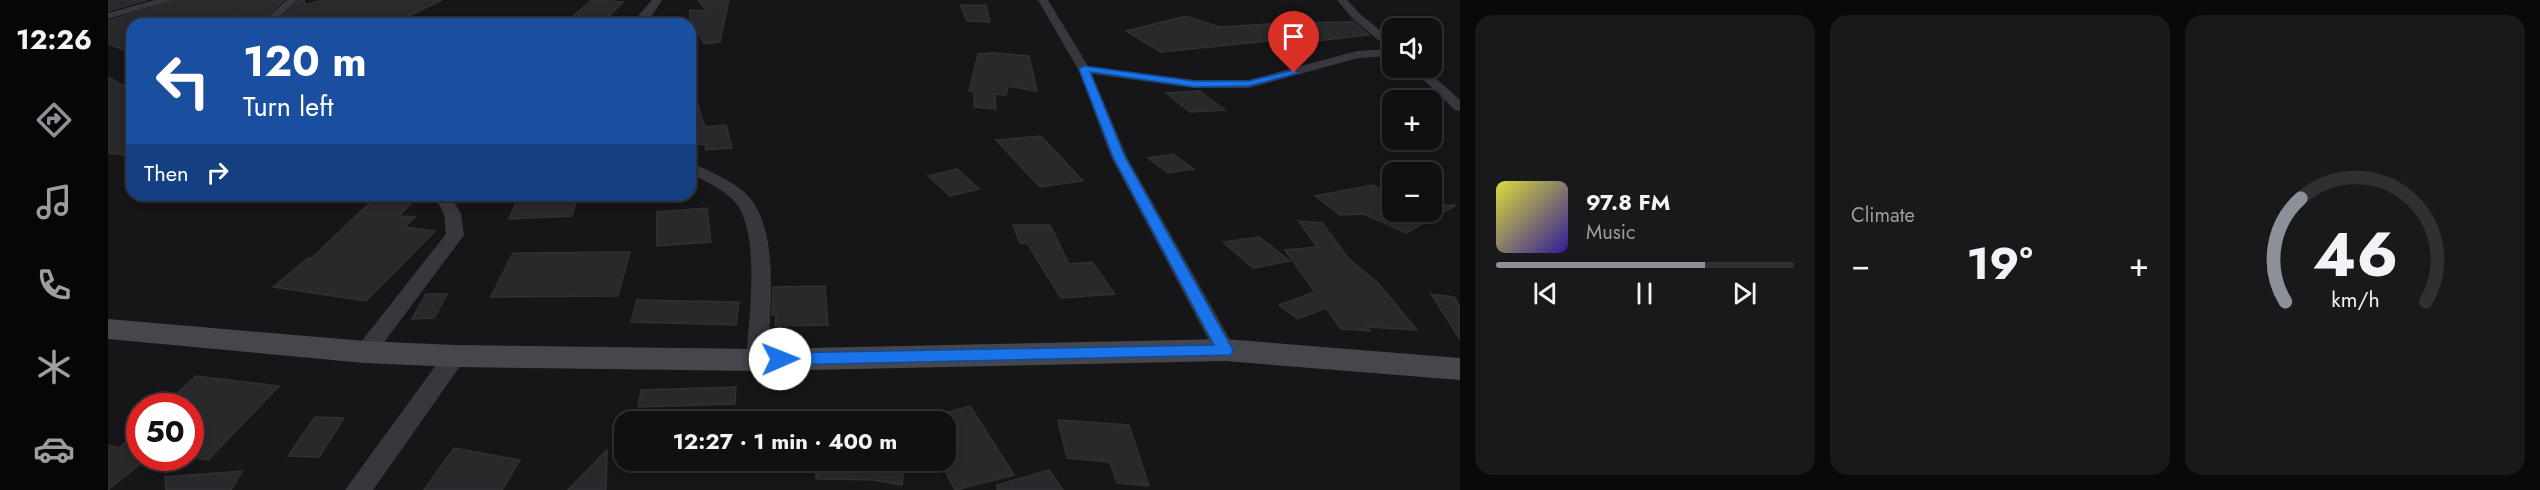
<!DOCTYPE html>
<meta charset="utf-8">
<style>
body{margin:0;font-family:Jost,sans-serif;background:#19191b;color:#f1f3f6;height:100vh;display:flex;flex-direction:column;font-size:22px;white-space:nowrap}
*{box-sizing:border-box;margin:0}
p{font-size:20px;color:#9c9d9f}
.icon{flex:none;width:33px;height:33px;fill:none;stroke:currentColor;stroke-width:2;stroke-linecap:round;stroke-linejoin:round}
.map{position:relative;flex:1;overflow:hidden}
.panel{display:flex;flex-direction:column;gap:15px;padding:15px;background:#09090a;width:1080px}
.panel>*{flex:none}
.top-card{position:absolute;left:18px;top:18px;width:570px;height:183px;border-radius:18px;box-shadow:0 3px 9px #0003,0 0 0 2px #303032;background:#1a4fa0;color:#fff;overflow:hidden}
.controls{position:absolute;left:1274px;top:18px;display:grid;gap:12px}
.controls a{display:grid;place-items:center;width:60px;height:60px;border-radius:12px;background:#101012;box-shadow:0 3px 9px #0003,0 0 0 2px #303032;font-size:30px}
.speed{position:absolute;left:18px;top:393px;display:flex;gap:12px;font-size:30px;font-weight:700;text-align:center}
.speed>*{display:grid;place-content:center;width:78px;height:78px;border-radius:50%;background:#101012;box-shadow:0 3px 9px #0003,0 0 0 2px #303032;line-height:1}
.speed .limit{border:9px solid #d22;background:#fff;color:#111}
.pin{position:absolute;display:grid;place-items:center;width:51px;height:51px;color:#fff;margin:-62px -26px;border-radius:50% 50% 50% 0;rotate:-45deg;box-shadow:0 0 6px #0007}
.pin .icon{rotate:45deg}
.me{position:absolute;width:66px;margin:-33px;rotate:89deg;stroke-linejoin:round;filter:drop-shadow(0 0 4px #0008)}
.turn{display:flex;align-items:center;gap:21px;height:126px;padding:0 18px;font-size:27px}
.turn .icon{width:78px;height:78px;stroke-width:2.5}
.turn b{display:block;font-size:42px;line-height:51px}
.then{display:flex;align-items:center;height:57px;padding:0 18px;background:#0003;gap:12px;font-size:22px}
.big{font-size:45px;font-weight:700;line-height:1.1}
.panel .tile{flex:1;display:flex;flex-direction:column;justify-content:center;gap:9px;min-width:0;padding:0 21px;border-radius:18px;background:#19191b}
.panel .dial{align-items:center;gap:0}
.dial svg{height:156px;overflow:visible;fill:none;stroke:#303032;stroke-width:7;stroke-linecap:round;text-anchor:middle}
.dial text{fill:#f1f3f6;stroke:none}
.song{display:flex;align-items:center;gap:18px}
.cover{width:72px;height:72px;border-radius:9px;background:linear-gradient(135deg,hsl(60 70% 55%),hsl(250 70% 35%))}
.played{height:6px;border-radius:3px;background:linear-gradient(90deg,#8c9099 70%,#303032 70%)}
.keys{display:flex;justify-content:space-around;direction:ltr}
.heat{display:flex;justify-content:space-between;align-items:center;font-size:33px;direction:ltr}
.panel .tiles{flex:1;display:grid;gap:15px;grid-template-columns:repeat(3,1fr)}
.trip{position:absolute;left:506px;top:411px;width:342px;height:60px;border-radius:18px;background:#101012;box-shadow:0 3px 9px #0003,0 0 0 2px #303032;font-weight:700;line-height:60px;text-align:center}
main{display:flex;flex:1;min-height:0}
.dock{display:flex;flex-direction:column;width:108px;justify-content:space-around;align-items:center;background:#060607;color:#9c9d9f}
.dock .icon{width:42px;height:42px}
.dock .active{color:#8c9099}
.dock b{font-size:27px;color:#f1f3f6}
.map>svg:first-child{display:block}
.building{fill:#29292c;stroke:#303034;stroke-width:1.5}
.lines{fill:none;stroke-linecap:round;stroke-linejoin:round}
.minor{fill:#37383d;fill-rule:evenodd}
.secondary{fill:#45474d;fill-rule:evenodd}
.route{fill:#1a73e8;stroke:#114b97;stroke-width:1.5}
</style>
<main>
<nav class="dock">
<b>12:26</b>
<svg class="icon active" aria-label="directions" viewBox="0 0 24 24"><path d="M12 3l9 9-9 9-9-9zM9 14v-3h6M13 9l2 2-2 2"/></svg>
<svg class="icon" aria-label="music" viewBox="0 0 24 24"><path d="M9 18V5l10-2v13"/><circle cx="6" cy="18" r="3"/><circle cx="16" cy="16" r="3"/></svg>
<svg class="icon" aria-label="phone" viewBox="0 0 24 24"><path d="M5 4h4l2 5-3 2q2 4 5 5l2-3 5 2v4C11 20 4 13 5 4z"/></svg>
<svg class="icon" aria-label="climate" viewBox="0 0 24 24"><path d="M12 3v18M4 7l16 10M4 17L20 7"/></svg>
<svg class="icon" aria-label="car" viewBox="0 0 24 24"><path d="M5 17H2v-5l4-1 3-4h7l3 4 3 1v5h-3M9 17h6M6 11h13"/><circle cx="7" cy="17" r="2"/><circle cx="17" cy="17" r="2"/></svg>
</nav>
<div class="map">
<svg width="1352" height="490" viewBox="0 0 1352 490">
<rect width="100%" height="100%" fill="#161618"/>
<g class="building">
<polygon points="0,0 39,0 0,11"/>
<polygon points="66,0 176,0 150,24 134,24 131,16 106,24 24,24 24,53 0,44 0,21"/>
<polygon points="192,0 196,0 197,5 215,0 334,0 284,24 166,24"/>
<polygon points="484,0 515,2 493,24 458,22"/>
<polygon points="590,0 621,0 612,42 596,44 588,29 582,29 582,10 599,11"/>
<polygon points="852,5 878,5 882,22 859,21"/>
<polygon points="1078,16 1111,27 1174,23 1246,22 1261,35 1190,43 1186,41 1161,41 1053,52 1018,31"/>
<polygon points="886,53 921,56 929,91 900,86 898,95 887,94 888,109 866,107 866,92 861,91 870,54"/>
<polygon points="0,77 24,91 24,156 0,153"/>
<polygon points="585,90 597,127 618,125 624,148 598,150 597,144 582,145 582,91"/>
<polygon points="1092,91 1117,110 1082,112 1058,93"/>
<polygon points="933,136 975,181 932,187 888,140"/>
<polygon points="1065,154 1086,169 1060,173 1040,158"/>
<polygon points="849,169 871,189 842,196 820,176"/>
<polygon points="1265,185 1284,197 1284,212 1323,212 1323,206 1348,205 1298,233 1256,214 1232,215 1207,196"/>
<polygon points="270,195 311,195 291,216 307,217 297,227 327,231 258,301 165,287 200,258 204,258"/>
<polygon points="411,195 470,195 464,216 401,219"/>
<polygon points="599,208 603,242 549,246 549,212"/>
<polygon points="1191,221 1214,223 1241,259 1269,282 1309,330 1259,327 1262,331 1233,329 1218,308 1190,319 1171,305 1207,292 1177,250 1209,247"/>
<polygon points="905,225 942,225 961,264 984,262 1007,294 953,298 919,243 912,243"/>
<polygon points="1151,237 1182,261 1145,268 1115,242"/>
<polygon points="522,252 510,296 383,297 405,253"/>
<polygon points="717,286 720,325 667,326 668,315 664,315 665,287"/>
<polygon points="318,294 339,294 326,318 304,319"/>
<polygon points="1323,294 1346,297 1352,306 1352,339"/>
<polygon points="529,300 631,302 628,325 523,322"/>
<polygon points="88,376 171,386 100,460 82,457 82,406 55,406"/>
<polygon points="628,387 627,404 530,407 533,390"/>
<polygon points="862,406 906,475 847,490 831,460 837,460 837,413"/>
<polygon points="207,417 236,418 211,457 180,456"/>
<polygon points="950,420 1021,425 1041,486 1009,483 1002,462 959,458"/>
<polygon points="32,429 32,464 0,490 0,445 11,448"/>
<polygon points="346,448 412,460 394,490 316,490"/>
<polygon points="499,450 498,490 460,490"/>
<polygon points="708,460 796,462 794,485 765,480 708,479"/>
<polygon points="941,470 955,490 889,490 889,485"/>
<polygon points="134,471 123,490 58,490 57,477"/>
</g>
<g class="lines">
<g class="minor">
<polygon points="47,0 64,0 0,19 0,13"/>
<polygon points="179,0 190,0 163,24 152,24"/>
<polygon points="544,0 554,0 545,14 534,24 523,24"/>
<polygon points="930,0 940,0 980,66 1086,80 1141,80 1249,51 1281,49 1244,18 1229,0 1239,0 1252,14 1284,40 1284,56 1250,58 1141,88 1086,88 984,74 1019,157 1128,350 1125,355 1117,358 1109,355 1106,350 1003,157 970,69"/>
<polygon points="1303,68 1316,68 1352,100 1352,111 1347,110"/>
<path d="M 590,166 C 599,169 607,174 615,178 C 624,183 634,189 641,197 C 673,234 661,314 660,360 L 657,366 L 649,368 L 641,366 L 638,360 C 641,320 652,239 630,206 C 620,191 600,183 584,174 L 582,171 Z"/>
<polygon points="326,195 342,195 353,214 356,235 265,357 257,360 249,357 246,352 249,347 338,234 336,214"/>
<polygon points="347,348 355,350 358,356 355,362 265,490 237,490 339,350"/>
</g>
<polygon class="secondary" points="0,319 257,341 347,345 649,349 1117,339 1352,358 1352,380 1117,361 649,371 347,367 257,363 0,339"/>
</g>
<polygon class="route" points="976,66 1086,81 1141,81 1186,70 1191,73 1141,86 1086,87 982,72 1017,157 1125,350 1123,355 672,365 666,363 664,359 666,355 672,353 1106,345 1005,157 971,69"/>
</svg>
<div class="controls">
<a><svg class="icon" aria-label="sound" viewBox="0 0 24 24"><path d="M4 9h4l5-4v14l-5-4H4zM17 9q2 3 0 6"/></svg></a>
<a>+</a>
<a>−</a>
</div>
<div class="speed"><div class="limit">50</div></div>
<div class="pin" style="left:1186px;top:73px;background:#d93025"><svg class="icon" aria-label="arrive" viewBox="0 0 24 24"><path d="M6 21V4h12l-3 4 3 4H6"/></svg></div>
<svg class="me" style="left:672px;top:359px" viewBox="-20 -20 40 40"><circle r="19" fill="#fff"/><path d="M0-13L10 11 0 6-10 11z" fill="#1a73e8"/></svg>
<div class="trip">12:27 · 1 min · 400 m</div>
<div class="top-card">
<div class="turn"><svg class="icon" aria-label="left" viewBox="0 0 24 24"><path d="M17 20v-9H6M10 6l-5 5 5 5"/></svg><div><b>120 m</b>Turn left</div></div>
<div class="then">Then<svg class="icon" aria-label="right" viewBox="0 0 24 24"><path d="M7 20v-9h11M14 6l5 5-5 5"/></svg></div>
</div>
</div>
<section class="panel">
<div class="tiles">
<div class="tile">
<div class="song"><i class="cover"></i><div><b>97.8 FM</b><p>Music</p></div></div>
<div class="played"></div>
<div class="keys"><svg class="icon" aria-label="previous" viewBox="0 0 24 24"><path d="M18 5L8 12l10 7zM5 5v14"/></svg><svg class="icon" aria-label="pause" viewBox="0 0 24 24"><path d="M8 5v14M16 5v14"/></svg><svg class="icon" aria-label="next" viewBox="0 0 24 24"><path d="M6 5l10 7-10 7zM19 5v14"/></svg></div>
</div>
<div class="tile"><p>Climate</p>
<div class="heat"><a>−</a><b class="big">19°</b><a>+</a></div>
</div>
<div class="tile dial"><svg viewBox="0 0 100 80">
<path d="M14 69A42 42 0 1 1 86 69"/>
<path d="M14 69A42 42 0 0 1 22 16" stroke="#8c9099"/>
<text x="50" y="56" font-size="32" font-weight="700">46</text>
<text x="50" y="72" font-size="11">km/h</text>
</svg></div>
</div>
</section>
</main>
